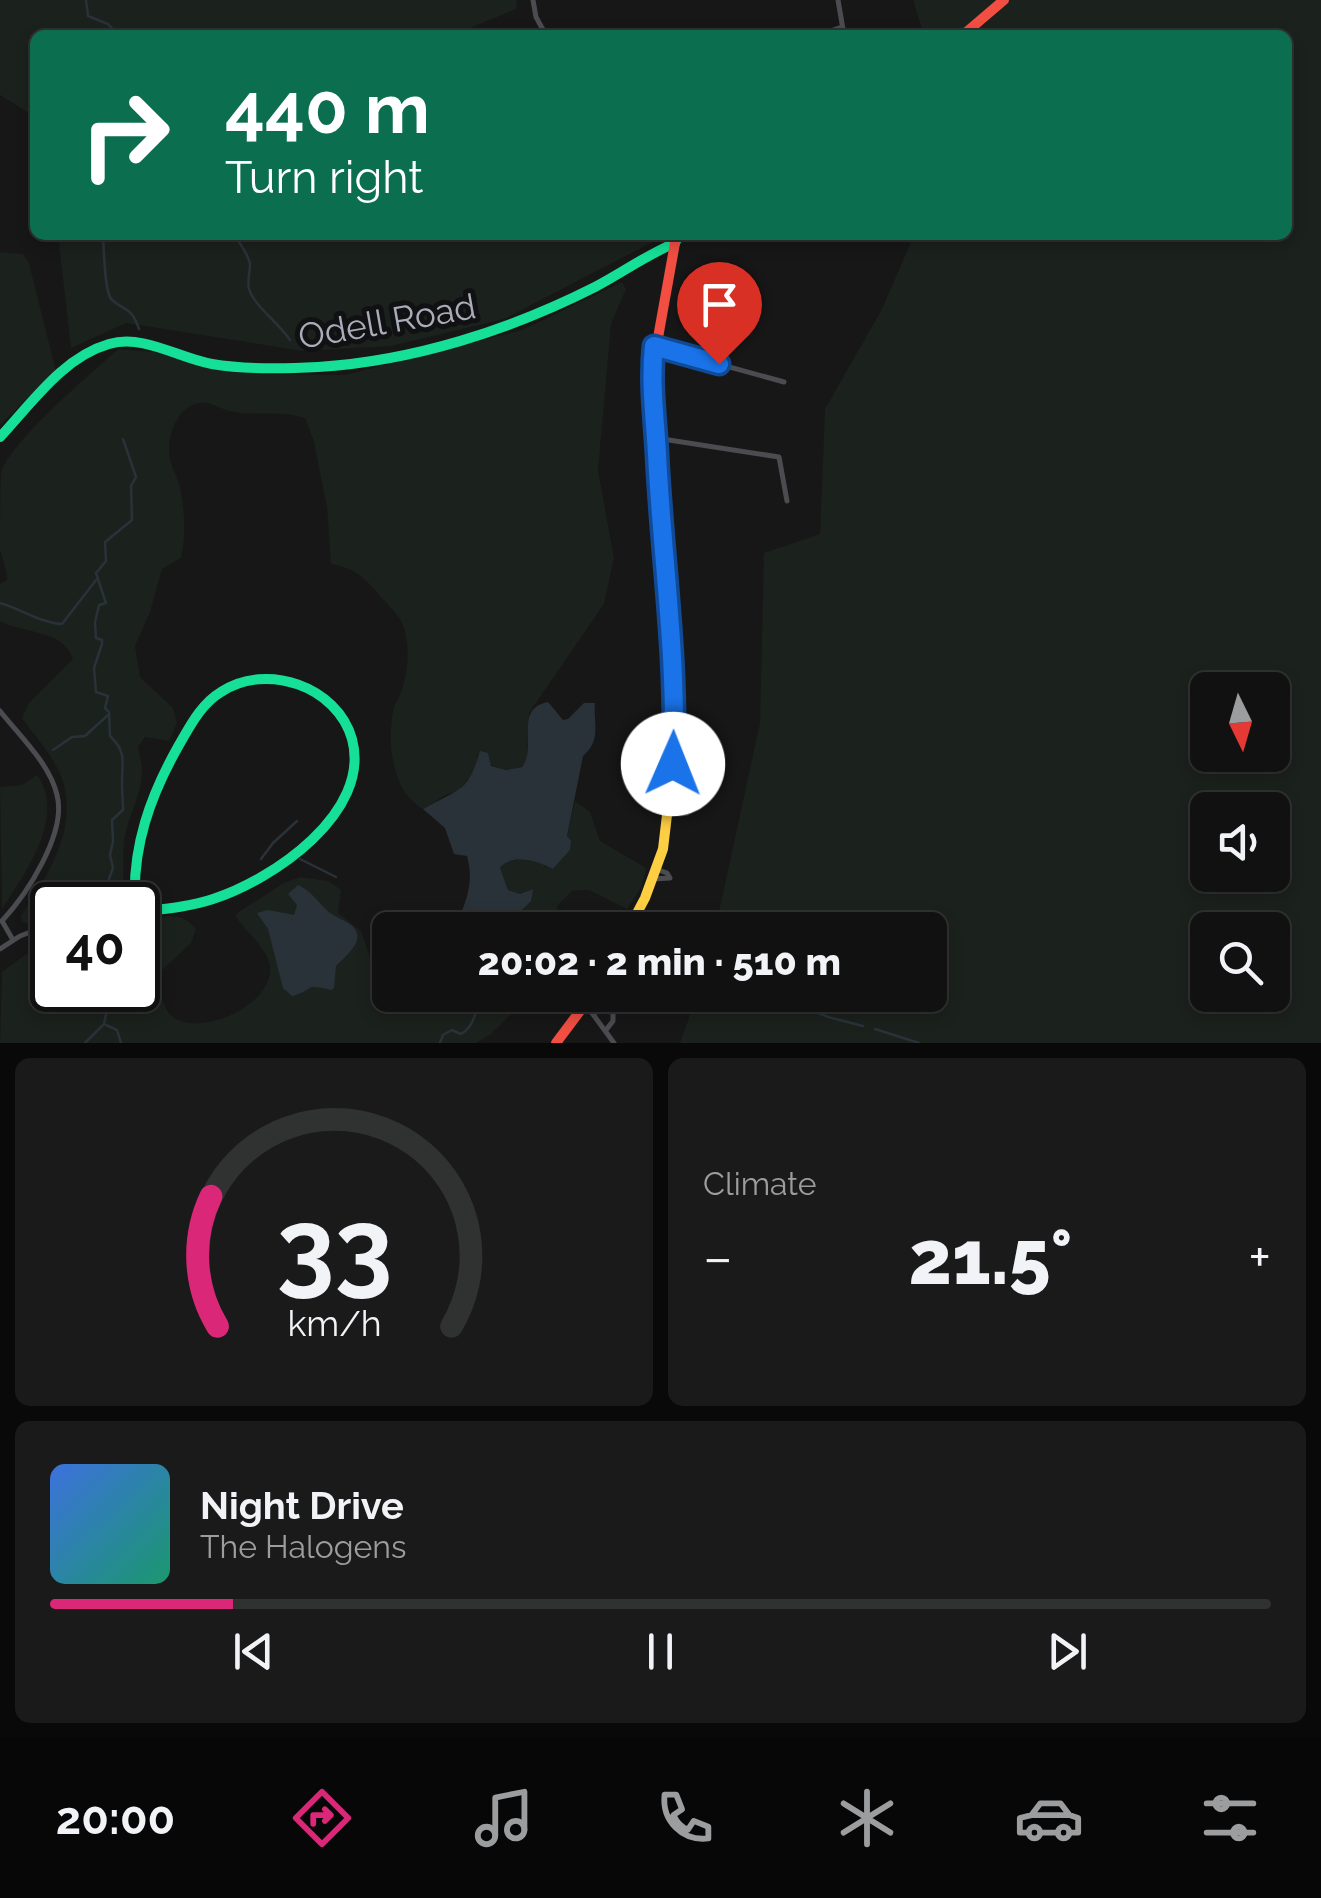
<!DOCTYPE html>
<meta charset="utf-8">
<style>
body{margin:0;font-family:Raleway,sans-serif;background:#1a1a1a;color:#f1f3f6;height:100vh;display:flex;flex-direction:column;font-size:38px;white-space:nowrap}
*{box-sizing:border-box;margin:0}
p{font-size:32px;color:#9c9d9f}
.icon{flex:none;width:55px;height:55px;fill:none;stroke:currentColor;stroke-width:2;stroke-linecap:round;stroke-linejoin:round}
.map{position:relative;height:1043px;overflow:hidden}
.panel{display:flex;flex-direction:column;gap:15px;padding:15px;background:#090909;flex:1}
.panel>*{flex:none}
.banner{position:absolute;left:30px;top:30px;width:1262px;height:210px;border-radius:15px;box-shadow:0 5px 15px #0003,0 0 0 2px #303131;background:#0b6e4f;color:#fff;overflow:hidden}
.needle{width:65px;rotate:175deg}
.fabs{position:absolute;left:1190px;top:672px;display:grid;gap:20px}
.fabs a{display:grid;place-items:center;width:100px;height:100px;border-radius:15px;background:#111;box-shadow:0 5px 15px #0003,0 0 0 2px #303131;font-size:50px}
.speed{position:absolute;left:30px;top:882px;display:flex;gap:20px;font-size:50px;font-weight:700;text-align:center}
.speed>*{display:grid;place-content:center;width:130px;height:130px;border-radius:50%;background:#111;box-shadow:0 5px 15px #0003,0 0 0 2px #303131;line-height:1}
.speed .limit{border:5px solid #111;border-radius:15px;background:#fff;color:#111}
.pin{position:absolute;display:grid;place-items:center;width:85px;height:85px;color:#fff;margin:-102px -42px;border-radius:50% 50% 50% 0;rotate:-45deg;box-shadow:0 0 10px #0007}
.pin .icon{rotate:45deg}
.me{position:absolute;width:110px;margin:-55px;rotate:1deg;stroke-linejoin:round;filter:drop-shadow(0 0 8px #0008)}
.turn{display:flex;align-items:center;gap:35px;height:210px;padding:0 30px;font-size:45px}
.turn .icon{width:130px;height:130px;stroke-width:2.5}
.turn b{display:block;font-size:70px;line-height:85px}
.big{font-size:75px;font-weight:800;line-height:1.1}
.panel .tile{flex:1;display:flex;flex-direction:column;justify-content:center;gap:15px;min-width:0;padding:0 35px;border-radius:15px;background:#1a1a1a}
.panel .dial{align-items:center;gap:0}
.dial svg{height:260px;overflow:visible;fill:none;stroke:#303131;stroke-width:7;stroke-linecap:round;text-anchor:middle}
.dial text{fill:#f1f3f6;stroke:none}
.song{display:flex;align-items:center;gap:30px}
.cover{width:120px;height:120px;border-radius:15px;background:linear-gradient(135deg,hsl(220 70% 55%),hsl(160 70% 35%))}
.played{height:10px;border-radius:5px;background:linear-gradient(90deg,#db2777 15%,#303131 15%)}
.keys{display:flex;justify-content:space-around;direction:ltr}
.heat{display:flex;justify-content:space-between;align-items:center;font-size:55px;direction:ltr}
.panel .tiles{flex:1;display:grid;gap:15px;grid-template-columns:1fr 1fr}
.tile:last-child{grid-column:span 2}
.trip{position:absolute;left:372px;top:912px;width:575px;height:100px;border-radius:15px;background:#111;box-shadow:0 5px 15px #0003,0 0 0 2px #303131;font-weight:800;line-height:100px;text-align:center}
.tabs{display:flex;height:160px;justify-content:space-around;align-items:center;background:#070707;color:#9c9d9f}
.tabs .icon{width:70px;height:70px}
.tabs .selected{color:#db2777}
.tabs b{font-size:45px;color:#f1f3f6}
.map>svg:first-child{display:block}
.green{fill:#1b211c;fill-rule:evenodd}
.water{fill:#2a3239}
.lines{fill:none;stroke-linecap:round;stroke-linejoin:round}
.stream{stroke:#2a3239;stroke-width:2.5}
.street{stroke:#4b4c50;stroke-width:5}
.fast{stroke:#16e098;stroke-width:10}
.slow{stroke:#ffcf43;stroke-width:10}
.jam{stroke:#f24e42;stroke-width:10}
.route-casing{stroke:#114b97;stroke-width:25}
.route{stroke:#1a73e8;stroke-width:18}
.labels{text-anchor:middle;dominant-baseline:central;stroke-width:10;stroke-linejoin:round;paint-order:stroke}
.street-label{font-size:35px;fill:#a8adb8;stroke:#111113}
</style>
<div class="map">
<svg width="1321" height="1043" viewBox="0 0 1321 1043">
<rect width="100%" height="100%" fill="#171717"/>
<g class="green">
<polygon points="0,0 517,0 516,9 454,35 35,35 35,117 0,95"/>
<path d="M 913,0 L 1321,0 L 1321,1043 L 680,1043 L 697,995 L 930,995 L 930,930 L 715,930 L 760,723 L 764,553 L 820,534 L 825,409 L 882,309 L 914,235 L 1288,235 L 1288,35 L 924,35 ZM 1208,690 L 1272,690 L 1272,755 L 1208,755 ZM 1208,810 L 1272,810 L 1272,875 L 1208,875 ZM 1208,930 L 1272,930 L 1272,995 L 1208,995 Z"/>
<polygon points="58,235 666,235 504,319 391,346 303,351 126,323 71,348"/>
<polygon points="0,252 23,254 29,263 56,371 0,425"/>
<path d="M 622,282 L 626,289 L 611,324 L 598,470 L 614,558 L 604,604 L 529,713 L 527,763 C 508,776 492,768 478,754 L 477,769 L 458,792 L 447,794 L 423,809 C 392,792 387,745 393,711 C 394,704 400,697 402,690 C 408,671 410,647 404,628 C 401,617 389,606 381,597 C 365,578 355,568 331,564 L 327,507 L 314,442 L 305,418 C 280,410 254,417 229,411 C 221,409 214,404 207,403 C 179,399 165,437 170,459 C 172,469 178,478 180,488 C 185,510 186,537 181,558 L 162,569 L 150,612 L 135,646 L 140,677 L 173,708 L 177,723 L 169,741 L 145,737 L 138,747 C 139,754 142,763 142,770 C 142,792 131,811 126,831 C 119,855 131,888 112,905 L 52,905 L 52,919 L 31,925 L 22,922 L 21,915 C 47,878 76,832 64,785 C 57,760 37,739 22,718 L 29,703 L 73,659 C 63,629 23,634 0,621 L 0,584 L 7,580 C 7,567 3,562 0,550 C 0,538 0,484 1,473 C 11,440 91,374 118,349 L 154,352 L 193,362 L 269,374 L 345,375 L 522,330 Z"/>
<path d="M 37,775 C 67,817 25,873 2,909 L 0,787 L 22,785 Z"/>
<path d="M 575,801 L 590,812 L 600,841 L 646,868 L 641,888 L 627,909 L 589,890 L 573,890 L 558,905 L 552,930 L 515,930 L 532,889 L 520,894 L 508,890 L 500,869 C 511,853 537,861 553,869 L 570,850 L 567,836 Z"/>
<path d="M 300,877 L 329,881 L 341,890 L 338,913 L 361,931 L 376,974 L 390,980 L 390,995 L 530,995 L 491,1034 L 476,1043 L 0,1043 L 2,972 L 25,955 L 52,942 L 52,990 L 138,990 L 138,920 C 158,917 184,909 196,930 L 191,943 L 156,976 C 158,988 163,1010 174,1018 C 203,1036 273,1005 270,967 C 269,950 246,932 236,917 L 237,913 L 284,883 Z"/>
</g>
<g class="water">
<path d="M 548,702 L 563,720 L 568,719 L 584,703 L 595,703 C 593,723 602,740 583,756 L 567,836 L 571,841 L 570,850 L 553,869 C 538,861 511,853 500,868 L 508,890 L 520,894 L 533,889 L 531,901 L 520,912 L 522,915 L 515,930 L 454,930 C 465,904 475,884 467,856 L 454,854 L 445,828 L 423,809 C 460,788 468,793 480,751 L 488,753 L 491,766 L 506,770 L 522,767 C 538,746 513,709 548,702 Z"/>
<path d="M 298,885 C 312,891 318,903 329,912 C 336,918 345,920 351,925 C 369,940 344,957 336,966 L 334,988 L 331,990 C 301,983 317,990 292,996 L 283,988 L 268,929 L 257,913 L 268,910 L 294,915 L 297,905 L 288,894 Z"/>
</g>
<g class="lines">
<g class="stream">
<polyline points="86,0 88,16 108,24 118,35"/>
<path d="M 103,235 C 104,247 104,293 112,300 C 126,312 131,306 139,329"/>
<path d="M 234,235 C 240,244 248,253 250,264 C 250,272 247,281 249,289 C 254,306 279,323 290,340"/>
<path d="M 0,603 C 21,609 41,623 62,624 L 96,580"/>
<polyline points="53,750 72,737 85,736 108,715"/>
<polyline points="261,859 273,843 297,821"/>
<polyline points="300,859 336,877"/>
<path d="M 95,905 L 112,892 L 109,879 L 113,868 L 110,855 L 113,841 L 112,820 L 123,810 C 123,801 122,792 122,783 C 122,761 127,752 110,736 L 109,712 L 105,708 L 108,696 L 96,692 L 94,668 L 102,644 L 102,640 L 96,638 L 95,622 L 99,605 L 106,603 L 96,573 L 106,561 L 105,542 L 132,520 L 131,486 L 136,477 L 123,439"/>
<polyline points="111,990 104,1024 117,1030 121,1043"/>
<polyline points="774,995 828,1017 863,1026"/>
<polyline points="875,1029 919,1043"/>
<polyline points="85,1043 104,1024"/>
<path d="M 440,1043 L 443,1035 L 452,1030 L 461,1034 C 474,1027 479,1007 476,995"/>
</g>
<g class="street">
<polyline points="533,0 536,17 546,35"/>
<polyline points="838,0 844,35"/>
<polyline points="818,35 842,27"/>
<polyline points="657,347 784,382"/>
<polyline points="656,438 779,457 787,501"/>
<path d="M 0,711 C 19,735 50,764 57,795 C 67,833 27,894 2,921"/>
<polyline points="668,814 687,813 691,810 692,796 670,792"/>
<polyline points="653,879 670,878 667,873 656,869"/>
<polyline points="2,921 13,940"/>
<polyline points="0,949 20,936 52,924"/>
<polyline points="584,1008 592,1013 614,1043"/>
<polyline points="592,1013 604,1010 613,1013 613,1021 606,1030"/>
</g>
<g class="fast">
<path d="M 0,437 C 31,404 63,357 109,344 C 144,334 178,358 212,364 C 247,370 283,369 318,367 C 414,361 510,330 595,287 C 622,273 646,255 675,243 L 679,235"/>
<path d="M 135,905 C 132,847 150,796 179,745 C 190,726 201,704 221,692 C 266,662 337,686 352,739 C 372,813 272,880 213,899 C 189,907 163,909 138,912"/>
</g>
<polyline class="slow" points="628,930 645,898 663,849 673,764 672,633 656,444"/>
<g class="jam">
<polyline points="963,35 1004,0"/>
<polyline points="656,444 652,371 675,243"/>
<polyline points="556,1043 592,995"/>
</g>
</g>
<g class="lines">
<g class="route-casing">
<path id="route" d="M 673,764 C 678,660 662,558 657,454 C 655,418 650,382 654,346 L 719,364"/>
</g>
<use href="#route" class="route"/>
</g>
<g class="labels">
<g class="street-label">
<text transform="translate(387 321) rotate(-10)">Odell Road</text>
</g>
</g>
</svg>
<div class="fabs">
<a><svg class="needle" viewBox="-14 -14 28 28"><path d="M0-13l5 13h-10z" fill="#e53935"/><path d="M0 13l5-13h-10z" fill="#9c9d9f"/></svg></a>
<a><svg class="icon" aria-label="sound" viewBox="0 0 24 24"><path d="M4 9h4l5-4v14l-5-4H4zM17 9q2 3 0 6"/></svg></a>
<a><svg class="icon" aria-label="search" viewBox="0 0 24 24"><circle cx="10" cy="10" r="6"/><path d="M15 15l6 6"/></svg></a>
</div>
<div class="speed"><div class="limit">40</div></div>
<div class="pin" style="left:719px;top:364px;background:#d93025"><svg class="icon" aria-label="arrive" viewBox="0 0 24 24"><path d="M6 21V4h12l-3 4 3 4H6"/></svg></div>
<svg class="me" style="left:673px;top:764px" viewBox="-20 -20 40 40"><circle r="19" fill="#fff"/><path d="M0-13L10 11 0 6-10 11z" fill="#1a73e8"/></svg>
<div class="trip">20:02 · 2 min · 510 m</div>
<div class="banner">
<div class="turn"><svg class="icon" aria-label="right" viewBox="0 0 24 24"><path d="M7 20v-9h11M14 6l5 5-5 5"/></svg><div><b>440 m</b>Turn right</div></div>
</div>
</div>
<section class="panel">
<div class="tiles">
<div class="tile dial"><svg viewBox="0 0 100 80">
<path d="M14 69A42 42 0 1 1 86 69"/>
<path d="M14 69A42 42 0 0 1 12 29" stroke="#db2777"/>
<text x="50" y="56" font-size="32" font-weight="700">33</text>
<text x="50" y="72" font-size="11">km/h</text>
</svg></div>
<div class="tile"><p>Climate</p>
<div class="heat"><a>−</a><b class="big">21.5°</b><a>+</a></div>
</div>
<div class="tile">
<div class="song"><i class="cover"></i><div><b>Night Drive</b><p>The Halogens</p></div></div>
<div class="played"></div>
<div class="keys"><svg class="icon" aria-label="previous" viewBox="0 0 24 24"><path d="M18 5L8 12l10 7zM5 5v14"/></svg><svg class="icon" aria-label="pause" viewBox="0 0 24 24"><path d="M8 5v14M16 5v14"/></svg><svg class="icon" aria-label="next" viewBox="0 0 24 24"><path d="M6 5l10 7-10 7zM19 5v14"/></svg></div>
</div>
</div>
</section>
<nav class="tabs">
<b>20:00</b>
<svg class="icon selected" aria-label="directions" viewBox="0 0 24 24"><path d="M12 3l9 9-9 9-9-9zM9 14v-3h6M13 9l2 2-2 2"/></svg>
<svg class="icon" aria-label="music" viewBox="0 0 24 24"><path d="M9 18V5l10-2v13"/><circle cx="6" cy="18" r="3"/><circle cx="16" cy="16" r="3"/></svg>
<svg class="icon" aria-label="phone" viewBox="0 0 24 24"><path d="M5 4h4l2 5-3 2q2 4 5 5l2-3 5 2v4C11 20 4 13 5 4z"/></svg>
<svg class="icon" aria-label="climate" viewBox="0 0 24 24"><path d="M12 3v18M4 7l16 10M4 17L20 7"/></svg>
<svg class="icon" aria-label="car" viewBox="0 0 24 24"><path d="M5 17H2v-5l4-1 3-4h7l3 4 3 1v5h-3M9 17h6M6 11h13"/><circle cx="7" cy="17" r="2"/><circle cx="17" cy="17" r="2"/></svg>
<svg class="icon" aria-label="filters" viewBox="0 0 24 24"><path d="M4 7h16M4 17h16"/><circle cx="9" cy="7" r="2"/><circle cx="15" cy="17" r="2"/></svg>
</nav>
